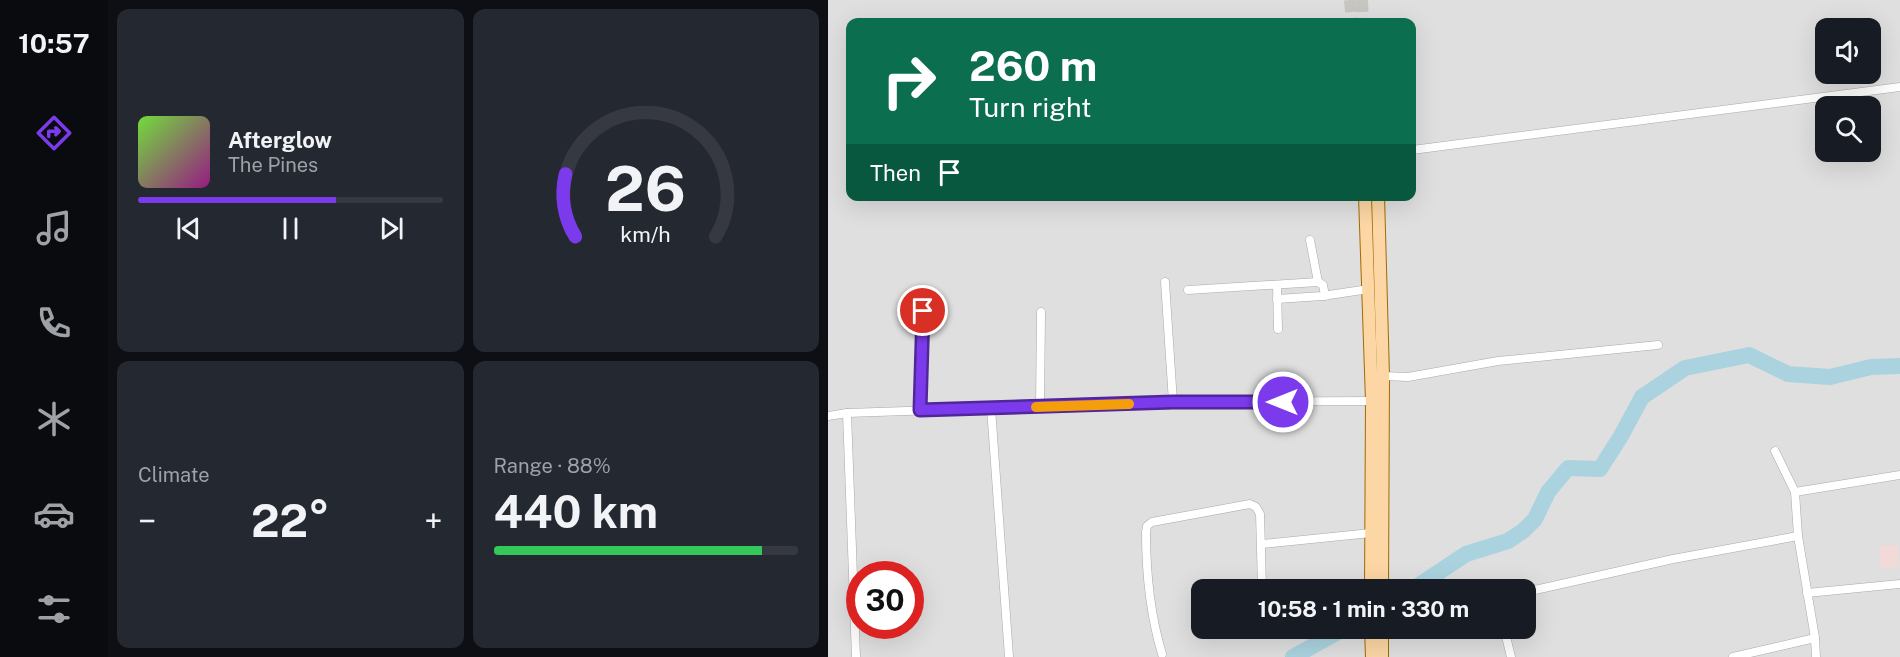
<!DOCTYPE html>
<meta charset="utf-8">
<style>
body{margin:0;font-family:"Public Sans",sans-serif;background:#242831;color:#f1f3f6;height:100vh;display:flex;flex-direction:column;font-size:22px;white-space:nowrap}
*{box-sizing:border-box;margin:0}
p{font-size:20px;color:#9ea1a6}
.icon{flex:none;width:33px;height:33px;fill:none;stroke:currentColor;stroke-width:2;stroke-linecap:round;stroke-linejoin:round}
.map{position:relative;flex:1;overflow:hidden}
.side{display:flex;flex-direction:column;gap:9px;padding:9px;background:#0d0f14;width:720px}
.side>*{flex:none}
.top-card{position:absolute;left:18px;top:18px;width:570px;height:183px;border-radius:12px;box-shadow:0 6px 24px #0002;background:#0b6e4f;color:#fff;overflow:hidden}
.fabs{position:absolute;left:987px;top:18px;display:grid;gap:12px}
.fabs a{display:grid;place-items:center;width:66px;height:66px;border-radius:12px;background:#171b24;box-shadow:0 6px 24px #0002;font-size:30px}
.speed{position:absolute;left:18px;top:561px;display:flex;gap:12px;font-size:30px;font-weight:700;text-align:center}
.speed>*{display:grid;place-content:center;width:78px;height:78px;border-radius:50%;background:#171b24;box-shadow:0 6px 24px #0002;line-height:1}
.speed .limit{border:9px solid #d22;background:#fff;color:#111}
.pin{position:absolute;display:grid;place-items:center;width:51px;height:51px;color:#fff;margin:-26px;border:3px solid #fff;border-radius:50%;box-shadow:0 2px 6px #0007}
.me{position:absolute;width:66px;margin:-33px;rotate:270deg;stroke-linejoin:round;filter:drop-shadow(0 0 4px #0008)}
.turn{display:flex;align-items:center;gap:21px;height:126px;padding:0 24px;font-size:27px}
.turn .icon{width:78px;height:78px;stroke-width:2.5}
.turn b{display:block;font-size:42px;line-height:51px}
.then{display:flex;align-items:center;height:57px;padding:0 24px;background:#0003;gap:12px;font-size:22px}
.big{font-size:45px;font-weight:700;line-height:1.1}
.side .card{flex:1;display:flex;flex-direction:column;justify-content:center;gap:9px;min-width:0;padding:0 21px;border-radius:12px;background:#242831}
.side .dial{align-items:center;gap:0}
.dial svg{height:156px;overflow:visible;fill:none;stroke:#363941;stroke-width:7;stroke-linecap:round;text-anchor:middle}
.dial text{fill:#f1f3f6;stroke:none}
.song{display:flex;align-items:center;gap:18px}
.cover{width:72px;height:72px;border-radius:9px;background:linear-gradient(135deg,hsl(100 70% 55%),hsl(310 70% 35%))}
.played{height:6px;border-radius:3px;background:linear-gradient(90deg,#7c3aed 65%,#363941 65%)}
.keys{display:flex;justify-content:space-around;direction:ltr}
.heat{display:flex;justify-content:space-between;align-items:center;font-size:33px;direction:ltr}
.charge{height:9px;border-radius:4px;background:linear-gradient(90deg,#34c759 88%,#363941 0)}
.side .tiles{flex:1;display:grid;gap:9px;grid-template-columns:repeat(2,1fr)}
.trip{position:absolute;left:363px;top:579px;width:345px;height:60px;border-radius:12px;background:#171b24;box-shadow:0 6px 24px #0002;font-weight:700;line-height:60px;text-align:center}
main{display:flex;flex:1;min-height:0}
.dock{display:flex;flex-direction:column;width:108px;justify-content:space-around;align-items:center;background:#090b0e;color:#9ea1a6}
.dock .icon{width:42px;height:42px}
.dock .active{color:#7c3aed}
.dock b{font-size:27px;color:#f1f3f6}
.map>svg:first-child{display:block}
.residential{fill:#e0dfdf;fill-rule:evenodd}
.commercial{fill:#f2dad9}
.lines{fill:none;stroke-linecap:round;stroke-linejoin:round}
.river{stroke:#aad3df;stroke-width:16}
.primary-tunnel{stroke:#c8c6c1;stroke-width:12;stroke-dasharray:12 6;stroke-linecap:butt}
.minor-casing{stroke:#a9a9a9;stroke-width:9}
.primary-casing{stroke:#a06b00;stroke-width:14}
.minor{stroke:#fff;stroke-width:8}
.primary{stroke:#fcd6a4;stroke-width:12}
.route-casing{stroke:#51269a;stroke-width:15}
.route{stroke:#7c3aed;stroke-width:10}
.slow{stroke:#f59e0b;stroke-width:10}
</style>
<main>
<nav class="dock">
<b>10:57</b>
<svg class="icon active" aria-label="directions" viewBox="0 0 24 24"><path d="M12 3l9 9-9 9-9-9zM9 14v-3h6M13 9l2 2-2 2"/></svg>
<svg class="icon" aria-label="music" viewBox="0 0 24 24"><path d="M9 18V5l10-2v13"/><circle cx="6" cy="18" r="3"/><circle cx="16" cy="16" r="3"/></svg>
<svg class="icon" aria-label="phone" viewBox="0 0 24 24"><path d="M5 4h4l2 5-3 2q2 4 5 5l2-3 5 2v4C11 20 4 13 5 4z"/></svg>
<svg class="icon" aria-label="climate" viewBox="0 0 24 24"><path d="M12 3v18M4 7l16 10M4 17L20 7"/></svg>
<svg class="icon" aria-label="car" viewBox="0 0 24 24"><path d="M5 17H2v-5l4-1 3-4h7l3 4 3 1v5h-3M9 17h6M6 11h13"/><circle cx="7" cy="17" r="2"/><circle cx="17" cy="17" r="2"/></svg>
<svg class="icon" aria-label="filters" viewBox="0 0 24 24"><path d="M4 7h16M4 17h16"/><circle cx="9" cy="7" r="2"/><circle cx="15" cy="17" r="2"/></svg>
</nav>
<section class="side">
<div class="tiles">
<div class="card">
<div class="song"><i class="cover"></i><div><b>Afterglow</b><p>The Pines</p></div></div>
<div class="played"></div>
<div class="keys"><svg class="icon" aria-label="previous" viewBox="0 0 24 24"><path d="M18 5L8 12l10 7zM5 5v14"/></svg><svg class="icon" aria-label="pause" viewBox="0 0 24 24"><path d="M8 5v14M16 5v14"/></svg><svg class="icon" aria-label="next" viewBox="0 0 24 24"><path d="M6 5l10 7-10 7zM19 5v14"/></svg></div>
</div>
<div class="card dial"><svg viewBox="0 0 100 80">
<path d="M14 69A42 42 0 1 1 86 69"/>
<path d="M14 69A42 42 0 0 1 9 37" stroke="#7c3aed"/>
<text x="50" y="56" font-size="32" font-weight="700">26</text>
<text x="50" y="72" font-size="11">km/h</text>
</svg></div>
<div class="card"><p>Climate</p>
<div class="heat"><a>−</a><b class="big">22°</b><a>+</a></div>
</div>
<div class="card"><p>Range · 88%</p><b class="big">440 km</b><div class="charge"></div></div>
</div>
</section>
<div class="map">
<svg width="1072" height="657" viewBox="0 0 1072 657">
<rect width="100%" height="100%" fill="#f2efe9"/>
<path class="residential" d="M 0,0 L 1072,0 L 1072,657 L 0,657 ZM 22,22 L 584,22 L 584,196 L 22,196 ZM 998,28 L 1042,28 L 1042,74 L 998,74 ZM 998,106 L 1042,106 L 1042,152 L 998,152 ZM 32,574 L 82,574 L 82,626 L 32,626 ZM 374,590 L 698,590 L 698,628 L 374,628 Z"/>
<polygon class="commercial" points="1070,545 1071,567 1053,568 1051,546"/>
<g class="lines">
<g class="river">
<polyline points="584,590 638,554 680,541 695,531 707,519 720,492 740,468 772,469 793,436 814,397 857,368 921,355 960,374 1002,377 1043,367 1072,366"/>
<polyline points="465,657 517,628"/>
</g>
<g class="primary-tunnel">
<polyline points="522,0 524,22"/>
<polyline points="534,0 535,22"/>
</g>
<g class="minor-casing">
<g id="minor">
<polyline points="584,150 1072,87"/>
<polyline points="482,240 490,282"/>
<polyline points="337,282 345,402"/>
<polyline points="449,285 450,329"/>
<polyline points="360,290 490,282 495,285 497,296"/>
<polyline points="449,299 494,296 541,289"/>
<polyline points="555,376 580,377 670,361 830,345"/>
<polyline points="212,407 213,312"/>
<polyline points="163,408 181,657"/>
<polyline points="92,410 95,311"/>
<polyline points="19,413 28,657"/>
<polyline points="0,416 19,413 345,402 544,401"/>
<polyline points="947,451 967,492 970,536 987,638 988,657"/>
<polyline points="967,492 1072,475"/>
<polyline points="434,544 543,533"/>
<polyline points="698,592 845,559 970,536"/>
<polyline points="979,593 1072,584"/>
<polyline points="676,628 683,657"/>
<path d="M 334,654 C 322,614 318,574 318,532 L 319,526 L 324,522 L 422,504 L 428,507 L 432,514 L 434,587"/>
<polyline points="905,657 987,638"/>
</g>
</g>
<g class="primary-casing">
<g id="primary">
<polyline points="537,196 544,401 543,590"/>
<polyline points="550,196 555,376 554,590"/>
<polyline points="543,628 544,657"/>
<polyline points="554,628 554,657"/>
</g>
</g>
<use href="#minor" class="minor"/>
<use href="#primary" class="primary"/>
</g>
<g class="lines">
<g class="route-casing">
<polyline id="route" points="95,311 92,410 345,402 455,402"/>
</g>
<use href="#route" class="route"/>
<polyline class="slow" points="208,407 301,404"/>
</g>
</svg>
<div class="fabs">
<a><svg class="icon" aria-label="sound" viewBox="0 0 24 24"><path d="M4 9h4l5-4v14l-5-4H4zM17 9q2 3 0 6"/></svg></a>
<a><svg class="icon" aria-label="search" viewBox="0 0 24 24"><circle cx="10" cy="10" r="6"/><path d="M15 15l6 6"/></svg></a>
</div>
<div class="speed"><div class="limit">30</div></div>
<div class="pin" style="left:95px;top:311px;background:#d93025"><svg class="icon" aria-label="arrive" viewBox="0 0 24 24"><path d="M6 21V4h12l-3 4 3 4H6"/></svg></div>
<svg class="me" style="left:455px;top:402px" viewBox="-20 -20 40 40"><circle r="17" fill="#7c3aed" stroke="#fff" stroke-width="3"/><path d="M0-11L8 9 0 5-8 9z" fill="#fff"/></svg>
<div class="trip">10:58 · 1 min · 330 m</div>
<div class="top-card">
<div class="turn"><svg class="icon" aria-label="right" viewBox="0 0 24 24"><path d="M7 20v-9h11M14 6l5 5-5 5"/></svg><div><b>260 m</b>Turn right</div></div>
<div class="then">Then<svg class="icon" aria-label="arrive" viewBox="0 0 24 24"><path d="M6 21V4h12l-3 4 3 4H6"/></svg></div>
</div>
</div>
</main>
